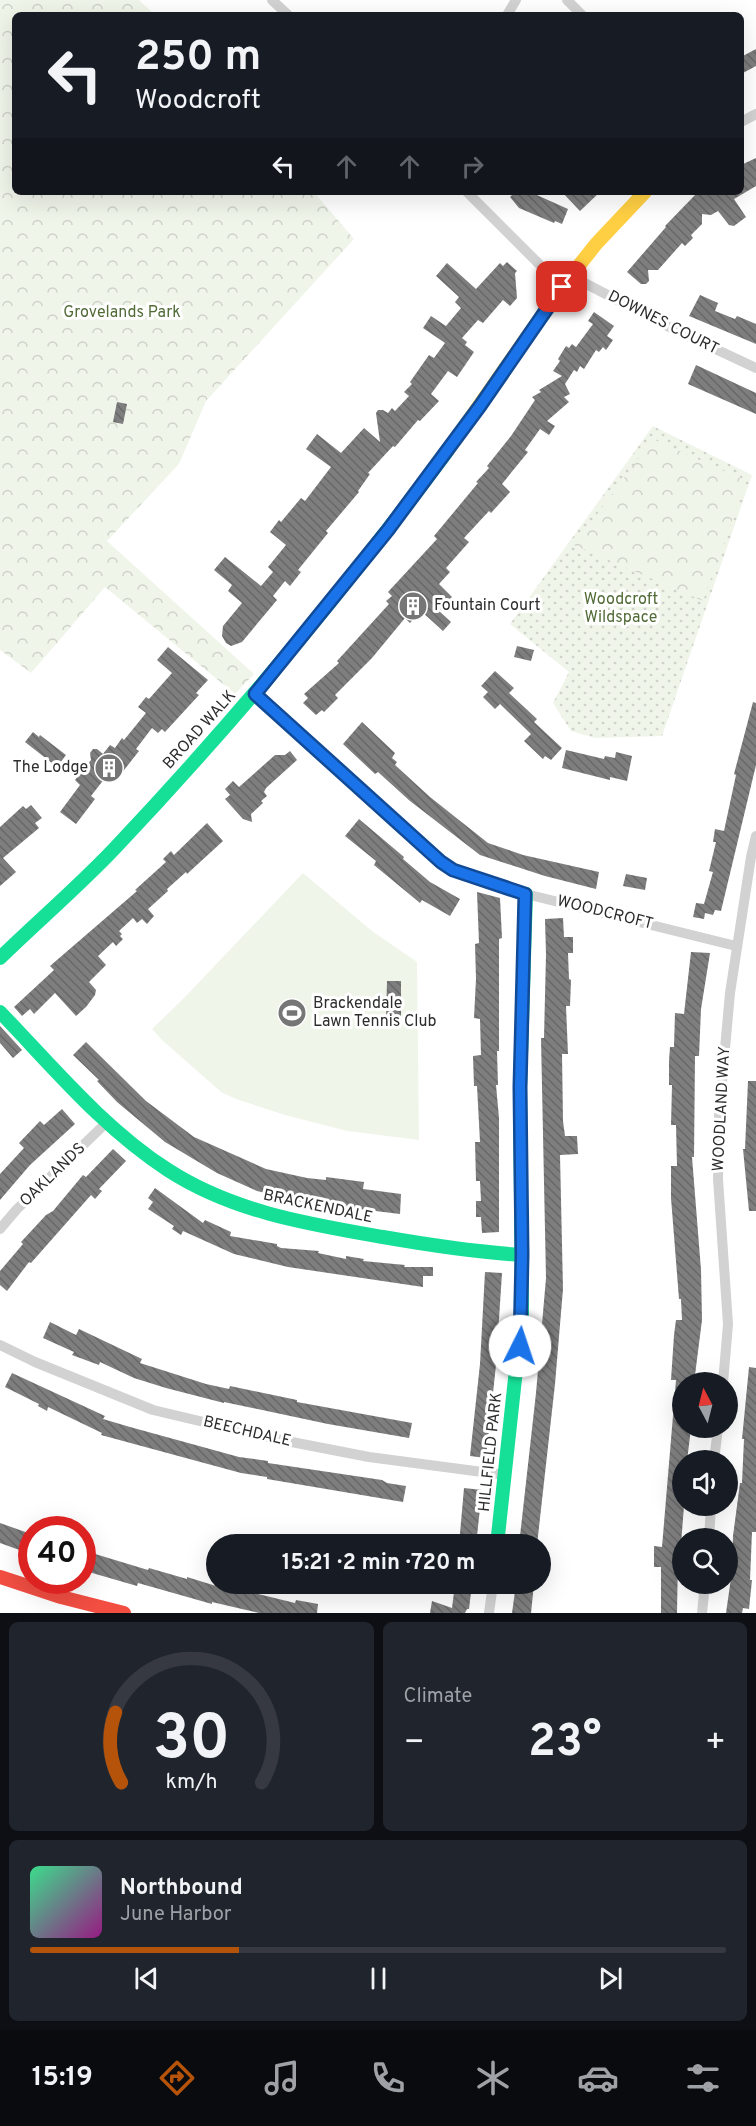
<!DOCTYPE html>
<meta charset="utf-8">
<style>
body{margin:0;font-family:Overpass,sans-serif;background:#20242c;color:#f1f3f6;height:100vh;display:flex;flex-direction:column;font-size:22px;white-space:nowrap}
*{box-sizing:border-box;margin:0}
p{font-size:20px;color:#9ea1a6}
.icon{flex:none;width:33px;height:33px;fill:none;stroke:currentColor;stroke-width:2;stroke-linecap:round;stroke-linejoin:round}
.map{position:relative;height:1613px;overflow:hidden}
.side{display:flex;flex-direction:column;gap:9px;padding:9px;background:#0d0f14;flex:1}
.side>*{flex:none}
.top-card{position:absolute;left:12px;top:12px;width:732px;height:183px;border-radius:9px;box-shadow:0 6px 24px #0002;background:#171b24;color:#f1f3f6;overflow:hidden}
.needle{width:39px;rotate:353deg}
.controls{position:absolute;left:672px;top:1372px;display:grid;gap:12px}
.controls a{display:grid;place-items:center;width:66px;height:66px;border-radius:50%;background:#171b24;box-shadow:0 6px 24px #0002;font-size:30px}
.speed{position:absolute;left:18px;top:1516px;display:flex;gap:12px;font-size:30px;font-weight:700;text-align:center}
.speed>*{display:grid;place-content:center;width:78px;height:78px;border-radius:50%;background:#171b24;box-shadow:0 6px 24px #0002;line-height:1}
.speed .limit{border:9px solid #d22;background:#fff;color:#111}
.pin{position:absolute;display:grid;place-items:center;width:51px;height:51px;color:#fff;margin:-26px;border-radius:12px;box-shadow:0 3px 9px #0006}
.me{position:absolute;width:66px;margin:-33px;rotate:4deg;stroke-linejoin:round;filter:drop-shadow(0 0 4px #0008)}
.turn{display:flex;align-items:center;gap:21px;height:126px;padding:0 24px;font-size:27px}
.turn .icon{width:78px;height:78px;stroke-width:2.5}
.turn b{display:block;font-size:42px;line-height:51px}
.lanes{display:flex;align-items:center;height:57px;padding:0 24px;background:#0003;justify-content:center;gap:30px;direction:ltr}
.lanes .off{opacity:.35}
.big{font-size:45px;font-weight:700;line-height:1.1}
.side .tile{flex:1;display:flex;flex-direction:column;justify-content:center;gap:9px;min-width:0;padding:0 21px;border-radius:9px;background:#20242c}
.side .dial{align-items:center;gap:0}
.dial svg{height:156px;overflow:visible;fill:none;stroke:#363941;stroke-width:7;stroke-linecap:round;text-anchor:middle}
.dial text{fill:#f1f3f6;stroke:none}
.song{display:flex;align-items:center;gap:18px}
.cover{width:72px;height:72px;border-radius:9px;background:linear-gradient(135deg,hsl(150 70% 55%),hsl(310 70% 35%))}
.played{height:6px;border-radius:3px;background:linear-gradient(90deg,#b45309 30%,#363941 30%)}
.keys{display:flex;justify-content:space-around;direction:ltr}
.heat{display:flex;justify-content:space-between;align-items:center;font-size:33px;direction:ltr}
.side .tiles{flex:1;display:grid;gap:9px;grid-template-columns:1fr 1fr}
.tile:last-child{grid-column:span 2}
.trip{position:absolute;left:206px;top:1534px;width:345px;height:60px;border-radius:30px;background:#171b24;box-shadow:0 6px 24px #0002;font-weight:700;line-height:60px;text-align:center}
.tabs{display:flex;height:96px;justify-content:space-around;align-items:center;background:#090b0e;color:#9ea1a6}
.tabs .icon{width:42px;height:42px}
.tabs .current{color:#b45309}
.tabs b{font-size:27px;color:#f1f3f6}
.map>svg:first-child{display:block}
.green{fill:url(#green-dots)}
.forest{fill:url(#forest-crowns)}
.pitch{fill:#f0f5ea}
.building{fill:url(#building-back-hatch)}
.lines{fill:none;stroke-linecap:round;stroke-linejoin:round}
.street{stroke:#d2d2d2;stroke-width:10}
.fast{stroke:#16e098;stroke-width:14}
.slow{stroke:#ffcf43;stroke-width:14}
.jam{stroke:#f24e42;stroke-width:14}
.route-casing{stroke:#114b97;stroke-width:15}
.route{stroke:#1a73e8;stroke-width:10}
.labels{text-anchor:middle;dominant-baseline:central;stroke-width:6;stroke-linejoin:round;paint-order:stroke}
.park-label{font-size:16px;fill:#516b37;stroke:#fff}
.street-label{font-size:16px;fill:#2d2d2d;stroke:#fff}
.poi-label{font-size:16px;fill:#2d2d2d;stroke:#fff;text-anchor:start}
</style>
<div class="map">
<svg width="756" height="1613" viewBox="0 0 756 1613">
<defs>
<pattern id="green-dots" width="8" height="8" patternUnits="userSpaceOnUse" patternTransform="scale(1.5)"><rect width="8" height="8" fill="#f0f5ea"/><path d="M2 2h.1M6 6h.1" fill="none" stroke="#ced2c9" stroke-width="1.8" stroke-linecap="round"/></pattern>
<pattern id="forest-crowns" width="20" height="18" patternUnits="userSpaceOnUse" patternTransform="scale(1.5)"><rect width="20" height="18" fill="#f0f5ea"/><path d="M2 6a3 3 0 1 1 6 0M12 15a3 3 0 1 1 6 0" fill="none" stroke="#ced2c9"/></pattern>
<pattern id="building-back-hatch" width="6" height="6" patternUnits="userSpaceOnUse" patternTransform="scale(1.5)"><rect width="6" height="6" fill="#7e7e7e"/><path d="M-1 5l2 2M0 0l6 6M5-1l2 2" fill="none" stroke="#686868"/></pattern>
</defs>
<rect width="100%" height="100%" fill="#fff"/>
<polygon class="green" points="653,426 752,475 662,736 595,738 571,731 553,703 569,672 510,624"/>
<g class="forest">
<polygon points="0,0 139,0 155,15 15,15 15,192 314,192 354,239 206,401 179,464 107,541 254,674 235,694 105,587 31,673 0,650"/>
<polygon points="653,439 746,481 703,601 574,545"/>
</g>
<polygon class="pitch" points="303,873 372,931 417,962 419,1140 347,1131 285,1115 236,1099 221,1092 162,1040 152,1029 184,998"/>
<g class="building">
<polygon points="756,49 756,66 741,74 741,57"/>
<polygon points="756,158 756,186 734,199 746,217 734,226 729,225 718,211 711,215 702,214 702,224 691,235 693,238 685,246 682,243 658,270 648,270 649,281 646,284 641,284 627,272 666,227 665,226 696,194 699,192 741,192 741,165"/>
<polygon points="515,192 530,192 568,209 562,224 555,221 554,223 519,208 510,197"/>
<polygon points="562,192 600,192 580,211"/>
<polygon points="507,262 517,271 515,273 517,298 510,306 503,300 483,323 478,320 462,338 467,342 465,345 474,352 457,377 448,371 431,394 439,401 420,421 418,420 395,447 393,446 368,473 370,474 358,491 359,492 326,531 328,533 298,570 301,572 290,586 285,581 273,596 277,600 242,642 231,646 226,643 222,636 223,626 242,603 228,591 232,585 214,570 225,557 261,586 273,572 268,567 286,545 270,532 279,520 281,522 301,498 305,501 331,467 306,449 317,434 341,453 364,428 380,442 376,413 378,410 383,410 388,413 392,408 395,411 409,396 404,392 412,384 410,382 429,355 434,358 445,343 423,328 431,316 446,326 461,308 455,302 459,297 436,276 447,263 476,289 500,263 503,266"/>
<polygon points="700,295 718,303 715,311 735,319 737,316 756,324 756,344 689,316"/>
<polygon points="594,312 614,326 607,336 613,340 606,350 603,347 599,352 596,350 584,369 580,366 577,372 574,370 565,384 570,394 564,397 569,402 547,421 555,426 549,435 540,429 525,450 528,452 502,484 510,492 491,513 489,511 464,538 469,542 446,568 450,572 439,584 452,597 439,611 451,622 443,631 421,611 410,623 405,618 372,658 335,695 338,698 324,712 322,710 316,715 303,703 308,698 304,694 339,663 337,661 389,604 386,601 392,596 388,592 437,539 434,536 478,483 476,482 489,468 487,466 511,436 535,400 532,397 541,392 539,390 562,376 553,371 560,361 558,359 566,346 569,348 572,344 576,347 593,324 588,321"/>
<polygon points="696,365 756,393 756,414 688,384"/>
<polygon points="117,402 127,404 123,424 113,422"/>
<polygon points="517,646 534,650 531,661 514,657"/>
<polygon points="168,647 208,680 196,693 199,695 165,732 162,729 158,733 152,728 136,749 139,751 117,779 112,775 108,780 105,778 91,796 95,799 76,824 60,812 80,785 75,780 91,760 90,753 93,749 97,749 103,754 110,745 115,748 122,738 124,740 146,713 138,707 146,697 149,699 172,673 157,660"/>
<polygon points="495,671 514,688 509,693 537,719 534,722 562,748 551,760 545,756 543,759 524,741 531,734 500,704 495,709 483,697 488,692 481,686"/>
<polygon points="753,702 756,703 756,765 721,911 715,910 713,915 705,913 704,919 693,917 696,903 704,904 713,872 709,871 716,842 713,842 715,829 724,831 736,775 734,774"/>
<polygon points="362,722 395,753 392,758 397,762 395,765 430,797 488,843 523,855 599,872 596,889 545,876 480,855 410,801 378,772 375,774 343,744"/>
<polygon points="33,732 39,737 40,735 66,755 57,767 25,742"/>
<polygon points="566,750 604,759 605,756 615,758 616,752 632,756 627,781 610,777 610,780 562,768"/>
<polygon points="290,751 297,760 266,788 264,792 267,796 261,801 263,803 251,814 252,822 243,819 225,799 230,795 225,789 233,781 239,787 275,755 285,755"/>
<polygon points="31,805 42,818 35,823 39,828 3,858 16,872 0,886 0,827 23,806 26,809"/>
<polygon points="359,819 404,857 403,859 430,882 460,899 450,916 422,900 420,903 374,865 376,861 345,836"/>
<polygon points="207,823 223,841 187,874 186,872 167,889 168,891 148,909 154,916 147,924 142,919 137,923 133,918 119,931 122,934 120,936 123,939 116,946 113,942 98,956 106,965 89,982 96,990 95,995 86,1007 76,1016 55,993 34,1014 30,1009 22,1016 14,1007 54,970 50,966 137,891 135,890 166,862 163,859 171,851 174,855"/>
<polygon points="626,874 647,878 645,890 623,886"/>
<polygon points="477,892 500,898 502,938 499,939 499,1051 497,1051 498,1085 496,1085 499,1118 499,1232 482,1233 481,1217 476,1217 476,1201 481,1201 480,1181 476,1181 475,1142 480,1142 477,1086 474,1086 473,1056 481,1055 480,1019 474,1018 476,979 475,944 479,943"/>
<polygon points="563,918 564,937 573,937 573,953 568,953 569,979 571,980 570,1006 566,1006 568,1054 562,1054 563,1121 565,1136 577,1136 578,1154 560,1155 563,1289 555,1384 537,1545 519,1545 536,1393 546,1278 541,1038 544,1038 546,954 545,919"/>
<polygon points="691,952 710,953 701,1009 699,1056 695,1056 694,1157 692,1157 701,1270 702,1320 694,1383 682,1383 682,1428 691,1428 687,1461 682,1461 684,1506 680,1557 678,1557 677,1613 661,1613 661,1567 654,1567 654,1546 662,1547 676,1380 671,1380 674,1335 676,1320 682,1320 681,1299 679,1299 671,1198 671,1166 677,1166 676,1125 671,1125 672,1085 669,1085 669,1061 670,1047 674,1047 675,1013 684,1014"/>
<polygon points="387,981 401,981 401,1017 386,1017"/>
<polygon points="0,1026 22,1050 13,1058 0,1043"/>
<polygon points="86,1042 146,1101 194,1137 266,1169 307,1178 326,1180 326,1177 364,1182 363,1189 401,1194 400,1214 302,1202 257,1191 217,1173 165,1142 117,1102 97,1081 99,1080 73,1055"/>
<polygon points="748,1081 756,1081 756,1211 749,1211 743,1149 745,1149"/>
<polygon points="62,1109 75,1124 30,1165 0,1200 0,1174 24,1148 19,1143 40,1121 44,1125"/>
<polygon points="113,1149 126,1161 99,1189 102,1191 95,1199 91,1195 31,1263 29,1262 7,1291 0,1285 0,1271 23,1244 21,1242 46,1215 53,1211 83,1175 86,1177"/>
<polygon points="155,1188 203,1223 205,1220 231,1232 230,1236 277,1244 277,1246 281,1248 319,1251 318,1253 346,1259 346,1256 364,1259 363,1261 405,1265 404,1267 433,1267 433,1276 423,1276 423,1287 288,1267 234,1254 183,1231 181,1235 172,1229 174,1226 148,1209 153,1202 148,1198"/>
<polygon points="485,1272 502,1273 496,1365 486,1458 470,1456 480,1364"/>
<polygon points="50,1322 76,1335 79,1329 142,1359 140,1363 206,1384 229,1389 230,1386 297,1400 297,1402 412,1423 409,1438 328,1424 224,1402 224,1403 166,1388 134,1378 100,1362 99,1365 72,1355 74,1352 43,1338"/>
<polygon points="749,1367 756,1368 756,1532 752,1532 750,1580 752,1580 749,1609 743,1608 742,1613 726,1613 732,1571 733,1536 740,1483 742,1483 744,1439 742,1439"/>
<polygon points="12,1373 105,1416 103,1419 130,1427 239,1457 268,1461 268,1463 382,1480 387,1483 406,1486 403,1502 267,1479 267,1477 241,1473 101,1435 102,1433 48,1407 47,1411 38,1406 39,1404 5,1387"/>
<polygon points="464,1488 482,1490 476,1545 459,1545"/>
<polygon points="0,1523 31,1534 25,1552 0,1543"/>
<polygon points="82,1550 148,1570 149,1568 187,1579 187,1577 229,1590 230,1587 295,1603 296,1600 318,1604 317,1613 259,1613 212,1602 212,1604 138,1583 137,1586 82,1570"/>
<polygon points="455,1584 472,1584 469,1609 467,1609 465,1613 430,1613 432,1601 452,1608"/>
<polygon points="516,1584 534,1584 531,1613 512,1613"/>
</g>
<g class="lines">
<g class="street">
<polyline points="272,0 288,15"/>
<polyline points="567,0 582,15"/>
<polyline points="507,15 516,0"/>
<polyline points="741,122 756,114"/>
<polyline points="467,192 562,287"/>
<polyline points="571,276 677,331 756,368"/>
<polyline points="255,694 441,862 453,870 526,894 736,946"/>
<polyline points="0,1229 17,1209 106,1123"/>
<polyline points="0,1345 35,1362 153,1410 271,1438 369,1457 505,1475"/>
<polyline points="723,1383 728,1324 718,1179 719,1115 730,993 751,857 756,836"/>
<polyline points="714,1461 718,1428"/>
<polyline points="709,1539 711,1506"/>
<polyline points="489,1613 493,1584"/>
<polyline points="702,1613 705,1584"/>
</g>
<g class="fast">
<path d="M 0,958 C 38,921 79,886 115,848 C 234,722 345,589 448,450"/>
<path d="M 0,1012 C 53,1067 103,1128 168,1170 C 233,1212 308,1224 383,1237 C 429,1245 475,1252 522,1255"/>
<polyline points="497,1545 522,1314 520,1087 526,894"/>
</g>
<polyline class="slow" points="448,450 562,287 596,244 645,192"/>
<polyline class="jam" points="0,1577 61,1597 124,1613"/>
</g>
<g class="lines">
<g class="route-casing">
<polyline id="route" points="520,1346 522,1255 520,1087 525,894 453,870 441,862 255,694 388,530 480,406 562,287"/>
</g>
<use href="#route" class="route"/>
</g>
<defs>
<g id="building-disc" transform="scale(1.5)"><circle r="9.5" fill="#767676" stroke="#fff"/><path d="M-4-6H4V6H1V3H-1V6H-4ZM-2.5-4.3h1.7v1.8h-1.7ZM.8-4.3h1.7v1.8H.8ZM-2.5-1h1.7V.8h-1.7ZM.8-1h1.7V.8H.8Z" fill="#fff"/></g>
<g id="stadium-disc" transform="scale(1.5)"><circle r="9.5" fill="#767676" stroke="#fff"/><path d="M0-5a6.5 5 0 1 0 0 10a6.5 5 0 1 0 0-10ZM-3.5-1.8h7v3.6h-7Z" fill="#fff"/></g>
</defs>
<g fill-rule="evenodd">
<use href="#building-disc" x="413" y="606"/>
<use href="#building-disc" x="109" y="768"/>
<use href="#stadium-disc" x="292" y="1013"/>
</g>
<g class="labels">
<g class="park-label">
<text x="122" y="313">Grovelands Park</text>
<text x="621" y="600">Woodcroft<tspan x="621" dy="18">Wildspace</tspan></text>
</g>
<g class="street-label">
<text transform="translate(663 323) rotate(27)">DOWNES COURT</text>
<text transform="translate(200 730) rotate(-48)">BROAD WALK</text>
<text transform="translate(605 913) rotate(14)">WOODCROFT</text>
<text transform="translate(722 1109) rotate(-87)">WOODLAND WAY</text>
<text transform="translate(53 1175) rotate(-44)">OAKLANDS</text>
<text transform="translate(318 1207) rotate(12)">BRACKENDALE</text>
<text transform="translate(247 1432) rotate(13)">BEECHDALE</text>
<text transform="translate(491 1452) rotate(-84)">HILLFIELD PARK</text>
</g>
<g class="poi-label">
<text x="434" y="606">Fountain Court</text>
<text x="88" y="768" text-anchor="end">The Lodge</text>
<text x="313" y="1004">Brackendale<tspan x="313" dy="18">Lawn Tennis Club</tspan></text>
</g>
</g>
</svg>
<div class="controls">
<a><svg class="needle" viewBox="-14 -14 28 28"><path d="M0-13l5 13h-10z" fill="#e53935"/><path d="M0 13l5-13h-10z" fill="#9ea1a6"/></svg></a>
<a><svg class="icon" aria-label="sound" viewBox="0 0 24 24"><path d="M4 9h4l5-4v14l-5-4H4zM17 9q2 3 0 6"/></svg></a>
<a><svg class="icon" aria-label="search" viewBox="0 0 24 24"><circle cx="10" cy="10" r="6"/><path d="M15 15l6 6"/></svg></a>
</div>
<div class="speed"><div class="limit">40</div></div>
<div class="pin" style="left:562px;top:287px;background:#d93025"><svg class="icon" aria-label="arrive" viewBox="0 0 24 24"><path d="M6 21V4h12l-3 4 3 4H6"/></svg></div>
<svg class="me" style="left:520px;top:1346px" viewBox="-20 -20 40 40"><circle r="19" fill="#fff"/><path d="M0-13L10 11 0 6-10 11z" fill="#1a73e8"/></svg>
<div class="trip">15:21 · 2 min · 720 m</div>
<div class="top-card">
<div class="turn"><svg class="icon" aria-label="left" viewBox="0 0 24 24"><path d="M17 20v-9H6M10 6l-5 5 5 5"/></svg><div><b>250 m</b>Woodcroft</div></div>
<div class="lanes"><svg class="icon" aria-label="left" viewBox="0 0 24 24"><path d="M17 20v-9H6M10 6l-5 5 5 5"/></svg><svg class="icon off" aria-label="ahead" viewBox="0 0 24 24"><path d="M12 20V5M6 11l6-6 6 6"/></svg><svg class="icon off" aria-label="ahead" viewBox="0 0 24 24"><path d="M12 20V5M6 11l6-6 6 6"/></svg><svg class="icon off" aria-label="right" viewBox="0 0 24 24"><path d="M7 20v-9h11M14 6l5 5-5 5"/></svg></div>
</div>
</div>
<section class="side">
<div class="tiles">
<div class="tile dial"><svg viewBox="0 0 100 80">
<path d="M14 69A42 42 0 1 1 86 69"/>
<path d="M14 69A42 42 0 0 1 11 33" stroke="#b45309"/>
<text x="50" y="56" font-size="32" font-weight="700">30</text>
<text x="50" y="72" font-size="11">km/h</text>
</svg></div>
<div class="tile"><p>Climate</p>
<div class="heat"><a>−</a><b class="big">23°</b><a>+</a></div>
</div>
<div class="tile">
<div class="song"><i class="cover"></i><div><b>Northbound</b><p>June Harbor</p></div></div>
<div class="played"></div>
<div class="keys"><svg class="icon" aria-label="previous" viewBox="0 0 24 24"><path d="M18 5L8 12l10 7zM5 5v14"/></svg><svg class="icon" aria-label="pause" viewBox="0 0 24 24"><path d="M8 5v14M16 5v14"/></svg><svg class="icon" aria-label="next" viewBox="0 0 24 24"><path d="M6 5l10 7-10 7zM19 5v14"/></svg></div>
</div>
</div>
</section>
<nav class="tabs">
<b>15:19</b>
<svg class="icon current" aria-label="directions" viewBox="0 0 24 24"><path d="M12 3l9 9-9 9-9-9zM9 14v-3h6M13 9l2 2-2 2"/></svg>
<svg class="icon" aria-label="music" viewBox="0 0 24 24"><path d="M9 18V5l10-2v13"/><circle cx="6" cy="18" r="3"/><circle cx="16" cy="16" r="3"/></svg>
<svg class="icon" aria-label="phone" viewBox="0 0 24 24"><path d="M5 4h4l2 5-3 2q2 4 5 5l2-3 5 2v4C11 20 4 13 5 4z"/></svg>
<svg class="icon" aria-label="climate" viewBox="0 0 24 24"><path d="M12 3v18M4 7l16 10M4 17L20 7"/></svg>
<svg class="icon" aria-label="car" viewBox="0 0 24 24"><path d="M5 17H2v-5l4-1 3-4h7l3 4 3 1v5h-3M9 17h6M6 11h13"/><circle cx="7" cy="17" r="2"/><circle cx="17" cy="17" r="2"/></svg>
<svg class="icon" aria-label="filters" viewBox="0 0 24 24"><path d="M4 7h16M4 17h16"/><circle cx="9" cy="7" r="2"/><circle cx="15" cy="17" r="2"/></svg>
</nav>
